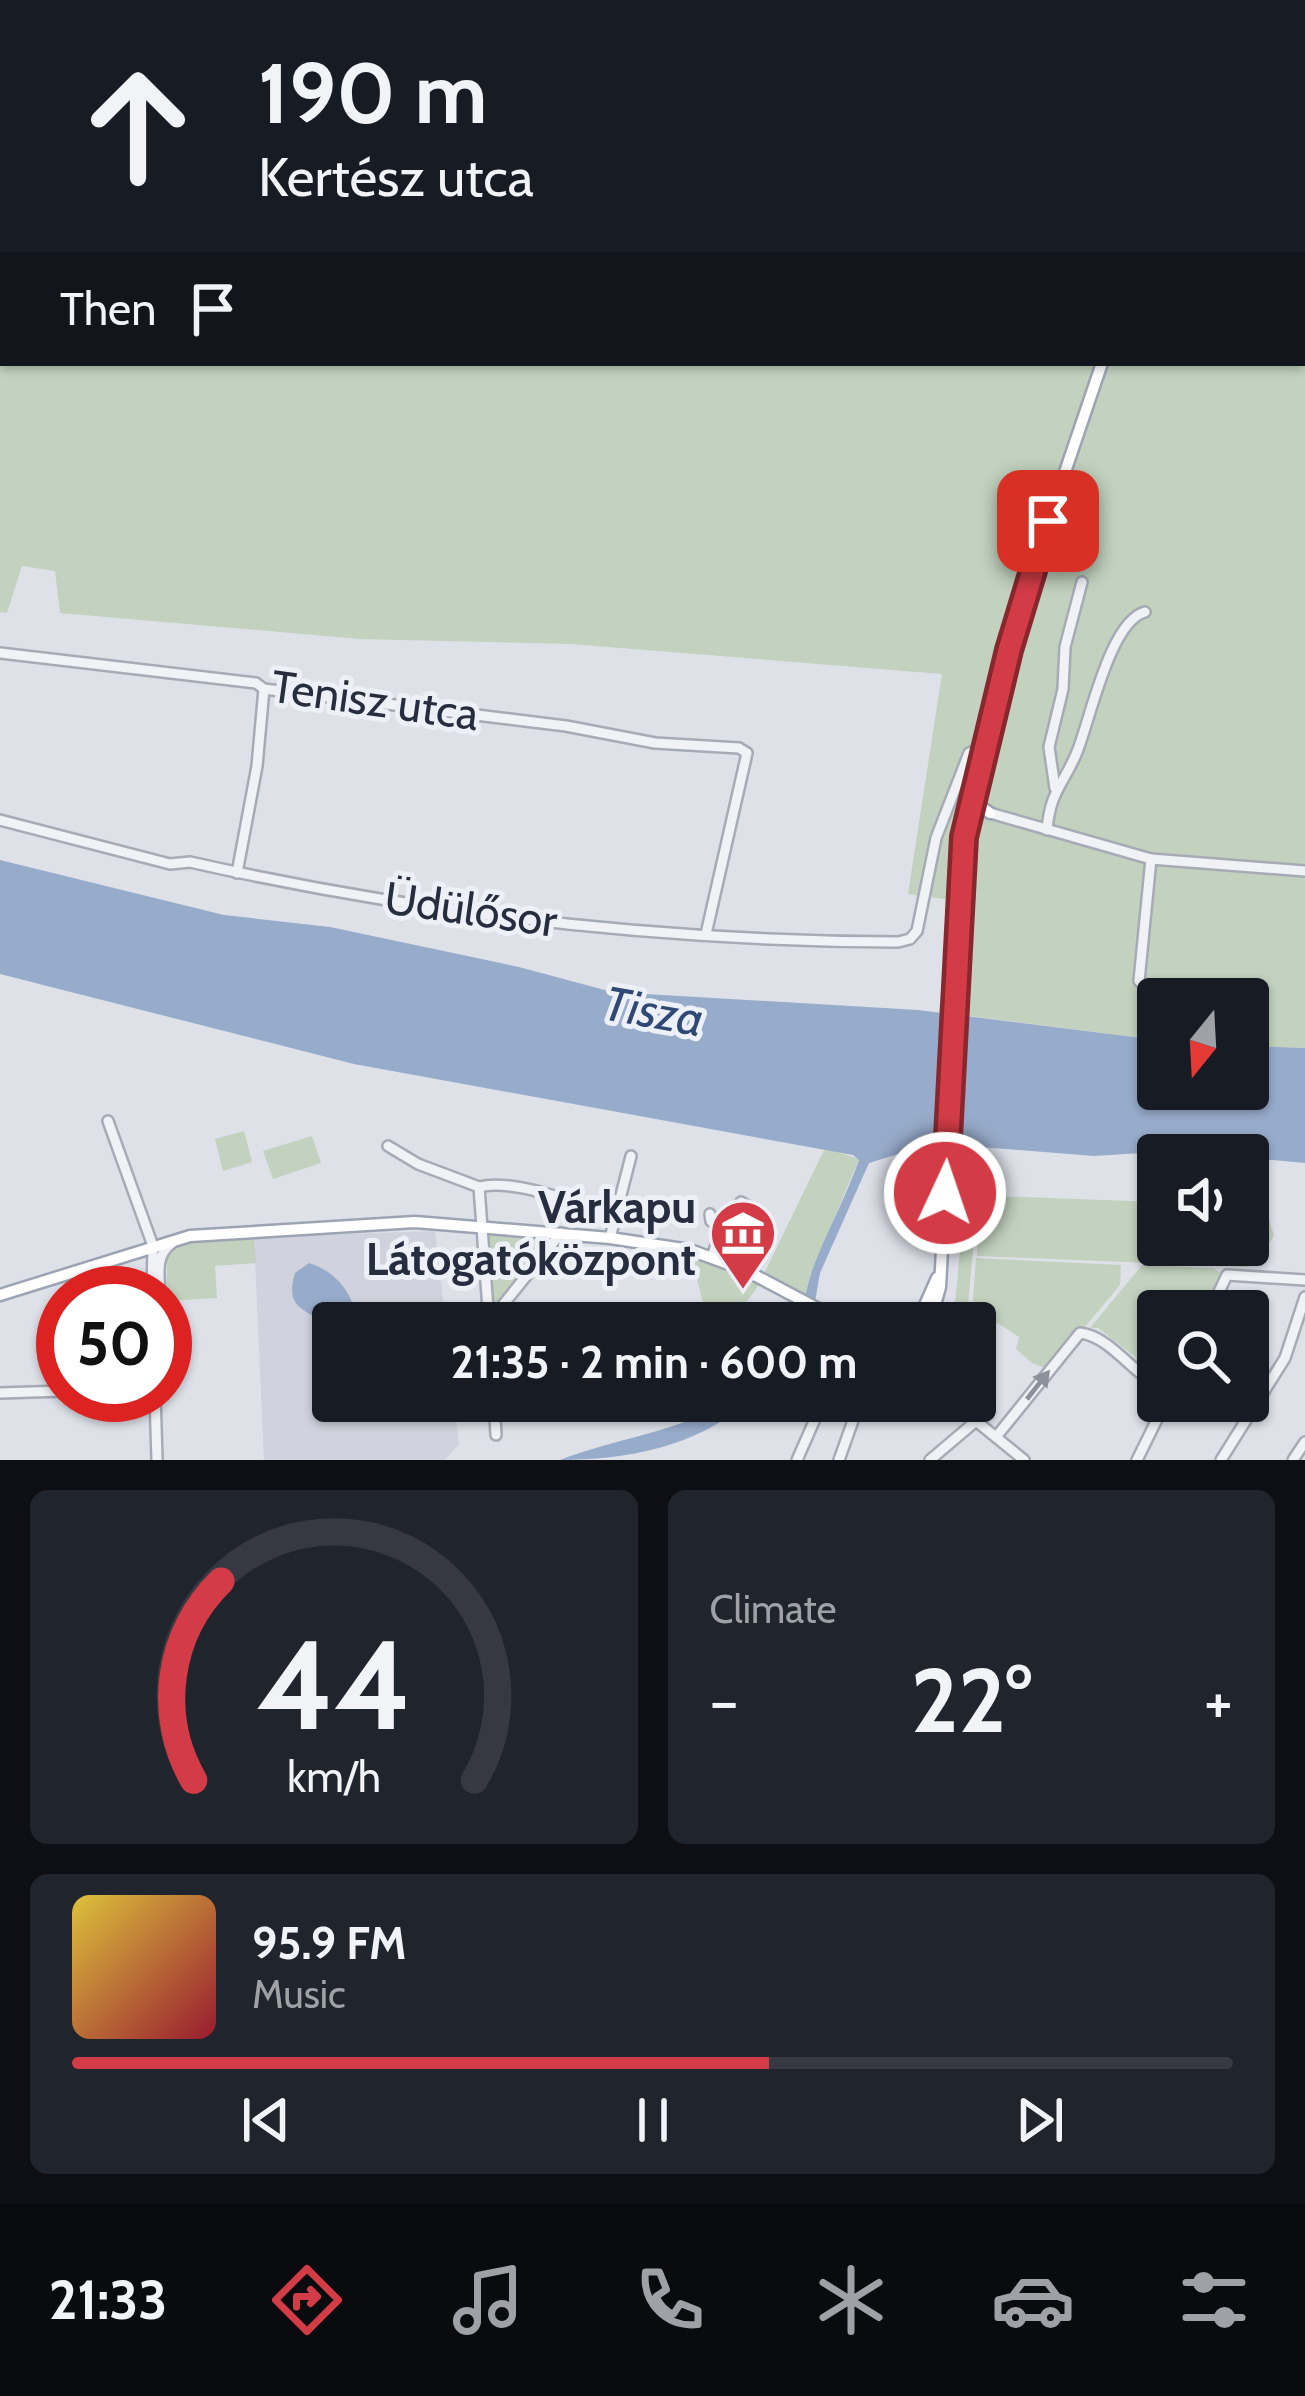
<!DOCTYPE html>
<meta charset="utf-8">
<style>
body{margin:0;font-family:Cabin,sans-serif;background:#20242c;color:#f1f3f6;height:100vh;display:flex;flex-direction:column;font-size:45px;white-space:nowrap}
*{box-sizing:border-box;margin:0}
p{font-size:39px;color:#9ea1a6}
.icon{flex:none;width:66px;height:66px;fill:none;stroke:currentColor;stroke-width:2;stroke-linecap:round;stroke-linejoin:round}
.map{position:relative;height:1460px;overflow:hidden}
.details{display:flex;flex-direction:column;gap:30px;padding:30px;background:#0d0f14;flex:1}
.details>*{flex:none}
.banner{position:absolute;left:0px;top:0px;width:1305px;height:366px;box-shadow:0 3px 9px #0004;background:#171b24;color:#f1f3f6;overflow:hidden}
.needle{width:78px;rotate:198deg}
.buttons{position:absolute;left:1137px;top:978px;display:grid;gap:24px}
.buttons a{display:grid;place-items:center;width:132px;height:132px;border-radius:12px;background:#171b24;box-shadow:0 3px 9px #0004;font-size:60px}
.speed{position:absolute;left:36px;top:1266px;display:flex;gap:24px;font-size:60px;font-weight:700;text-align:center}
.speed>*{display:grid;place-content:center;width:156px;height:156px;border-radius:50%;background:#171b24;box-shadow:0 3px 9px #0004;line-height:1}
.speed .limit{border:18px solid #d22;background:#fff;color:#111}
.pin{position:absolute;display:grid;place-items:center;width:102px;height:102px;color:#fff;margin:-51px;border-radius:24px;box-shadow:0 6px 18px #0006}
.me{position:absolute;width:132px;margin:-66px;rotate:3deg;stroke-linejoin:round;filter:drop-shadow(0 0 9px #0008)}
.turn{display:flex;align-items:center;gap:42px;height:252px;padding:0 60px;font-size:54px}
.turn .icon{width:156px;height:156px;stroke-width:2.5}
.turn b{display:block;font-size:84px;line-height:102px}
.then{display:flex;align-items:center;height:114px;padding:0 60px;background:#0003;gap:24px;font-size:45px}
.big{font-size:90px;font-weight:700;line-height:1.1}
.details .widget{flex:1;display:flex;flex-direction:column;justify-content:center;gap:18px;min-width:0;padding:0 42px;border-radius:18px;background:#20242c}
.details .dial{align-items:center;gap:0}
.dial svg{height:312px;overflow:visible;fill:none;stroke:#363941;stroke-width:7;stroke-linecap:round;text-anchor:middle}
.dial text{fill:#f1f3f6;stroke:none}
.song{display:flex;align-items:center;gap:36px}
.cover{width:144px;height:144px;border-radius:18px;background:linear-gradient(135deg,hsl(50 70% 55%),hsl(350 70% 35%))}
.played{height:12px;border-radius:6px;background:linear-gradient(90deg,#d33c46 60%,#363941 60%)}
.keys{display:flex;justify-content:space-around;direction:ltr}
.heat{display:flex;justify-content:space-between;align-items:center;font-size:66px;direction:ltr}
.details .tiles{flex:1;display:grid;gap:30px;grid-template-columns:1fr 1fr}
.widget:last-child{grid-column:span 2}
.trip{position:absolute;left:312px;top:1302px;width:684px;height:120px;border-radius:12px;background:#171b24;box-shadow:0 3px 9px #0004;font-weight:700;line-height:120px;text-align:center}
.dock{display:flex;height:192px;justify-content:space-around;align-items:center;background:#090b0e;color:#9ea1a6}
.dock .icon{width:84px;height:84px}
.dock .active{color:#d33c46}
.dock b{font-size:54px;color:#f1f3f6}
.map>svg:first-child{display:block}
.built{fill:#d0d3dd}
.green{fill:#c2d2be}
.water{fill:#97abca}
.lines{fill:none;stroke-linecap:round;stroke-linejoin:round}
.minor-casing{stroke:#a7abb5;stroke-width:14}
.major-casing{stroke:#9ca4b4;stroke-width:15}
.minor{stroke:#f0f2f6;stroke-width:9}
.major{stroke:#fff;stroke-width:10}
.oneway{fill:#8b909a}
.route-casing{stroke:#89272e;stroke-width:30}
.route{stroke:#d33c46;stroke-width:21}
.labels{text-anchor:middle;dominant-baseline:central;stroke-width:10;stroke-linejoin:round;paint-order:stroke}
.street-label{font-size:45px;fill:#262d3f;stroke:#edf0f6}
.poi-label{font-size:45px;font-weight:bold;fill:#262d3f;stroke:#edf0f6;text-anchor:end}
.water-label{font-size:48px;font-style:italic;fill:#2f4875;stroke:#edf0f6}
</style>
<div class="map">
<svg width="1305" height="1460" viewBox="0 0 1305 1460">
<rect width="100%" height="100%" fill="#dee1e8"/>
<polygon class="built" points="435,1231 446,1323 333,1323 333,1401 454,1401 459,1444 445,1460 264,1460 254,1237"/>
<g class="green">
<polygon points="1214,0 1305,0 1305,1048 1248,1046 1248,999 1158,999 1158,1040 939,1012 951,900 908,894 942,674 571,644 360,639 60,613 55,571 22,566 7,613 0,612 0,26 3,363 1302,363 1302,3 1213,3"/>
<polygon points="244,1131 252,1162 223,1171 215,1139"/>
<polygon points="312,1136 321,1163 273,1179 263,1151"/>
<path d="M 825,1148 L 859,1159 L 810,1276 L 806,1301 L 762,1279 C 751,1299 732,1323 708,1323 L 690,1250 L 762,1278 Z"/>
<polygon points="966,1195 1158,1202 1158,1245 1248,1245 1249,1205 1267,1214 1274,1235 1260,1260 1247,1267 977,1256 978,1237 962,1236"/>
<polygon points="482,1225 561,1233 489,1322"/>
<polygon points="254,1237 256,1263 215,1266 217,1298 167,1301 167,1250 181,1241"/>
<polygon points="961,1239 974,1240 968,1305 955,1304"/>
<polygon points="976,1258 1121,1265 1120,1285 1049,1370 1032,1363 1016,1349 1019,1337 993,1320 972,1314"/>
<polygon points="1142,1265 1213,1268 1225,1276 1207,1311 1158,1311 1158,1381 1133,1364 1137,1358 1098,1328 1090,1328"/>
</g>
<g class="water">
<path d="M 0,860 L 224,915 L 330,927 L 519,967 L 612,992 L 918,1010 L 1158,1040 L 1158,1089 L 1248,1089 L 1248,1046 L 1305,1048 L 1305,1163 L 1173,1151 L 1094,1156 L 955,1145 L 914,1149 L 869,1163 L 820,1273 L 812,1319 L 810,1323 L 795,1323 C 806,1305 806,1287 813,1268 C 827,1231 846,1197 859,1160 L 853,1155 L 354,1064 L 0,974 Z"/>
<path d="M 309,1263 C 336,1271 355,1295 357,1323 L 333,1323 L 333,1332 C 311,1307 283,1314 295,1273 Z"/>
<path d="M 728,1401 L 748,1401 C 698,1447 625,1460 560,1460 C 616,1438 676,1433 728,1401 Z"/>
</g>
<g class="lines">
<g class="minor-casing">
<g id="minor">
<polyline points="109,0 132,3"/>
<polyline points="258,0 281,3"/>
<polyline points="953,0 965,3"/>
<polyline points="383,3 384,0"/>
<polyline points="593,3 594,0"/>
<polyline points="705,3 706,0"/>
<polyline points="822,3 823,0"/>
<polyline points="1016,3 1017,0"/>
<polyline points="1148,3 1149,0"/>
<polyline points="1302,156 1305,155"/>
<polyline points="1302,171 1305,169"/>
<polyline points="0,653 256,683 264,689 566,726 655,743 739,748 747,753 706,934"/>
<polyline points="1055,788 1049,747 1063,689 1065,647 1082,582"/>
<polyline points="990,813 1151,859 1305,871"/>
<path d="M 0,820 L 170,864 L 190,862 C 421,914 661,941 898,942 L 910,939 L 917,931 L 936,838 L 969,753 L 984,748"/>
<path d="M 1047,830 C 1050,791 1064,784 1077,752 C 1090,720 1110,621 1145,612"/>
<polyline points="237,873 257,766 264,689"/>
<polyline points="1139,981 1151,859"/>
<polyline points="108,1121 153,1246 152,1293"/>
<polyline points="388,1146 418,1164 479,1187 489,1323"/>
<path d="M 479,1187 C 513,1178 582,1204 614,1218"/>
<polygon points="741,1202 748,1206 745,1211 739,1210"/>
<polyline points="710,1214 711,1221 723,1227"/>
<polyline points="610,1238 631,1156"/>
<polyline points="712,1256 723,1227 741,1211"/>
<path d="M 160,1293 C 159,1274 155,1255 172,1243"/>
<polyline points="1210,1311 1227,1275 1305,1280"/>
<polyline points="489,1322 561,1233"/>
<polyline points="0,1393 63,1391"/>
<polyline points="155,1395 157,1460"/>
<polyline points="494,1401 496,1435"/>
<polyline points="958,1401 976,1421 1024,1460"/>
<path d="M 996,1437 L 1080,1333 C 1109,1336 1132,1372 1158,1386"/>
<polyline points="797,1460 823,1401"/>
<polyline points="839,1460 860,1401"/>
<polyline points="930,1460 976,1421"/>
<polyline points="1137,1460 1166,1401"/>
<polyline points="1221,1460 1285,1358 1305,1297"/>
<polyline points="1293,1460 1305,1442"/>
</g>
</g>
<g class="major-casing">
<g id="major">
<polyline points="1223,3 1224,0"/>
<polyline points="976,793 980,806 990,813"/>
<polyline points="0,1295 190,1236 415,1222 610,1238 690,1250 745,1270 845,1323"/>
<polyline points="917,1323 937,1278"/>
<polyline points="930,1323 940,1287 964,837 1027,584 1102,363"/>
</g>
</g>
<use href="#minor" class="minor"/>
<use href="#major" class="major"/>
</g>
<defs><path id="oneway-solid" d="M-6-.8H1V-3.2L6.5 0L1 3.2V.8H-6Z" transform="scale(3)"/></defs>
<use class="oneway" href="#oneway-solid" transform="translate(1038 1385) rotate(-52)"/>
<g class="lines">
<g class="route-casing">
<polyline id="route" points="945,1193 964,837 1009,650 1048,521"/>
</g>
<use href="#route" class="route"/>
</g>
<defs>
<g id="museum-pin" transform="scale(3.45)"><path d="M0 17L-7.5 6A9.5 9.5 0 1 1 7.5 6Z" fill="#d33c46" stroke="#edf0f6"/><path d="M0-6L6-3V-2H-6V-3ZM-5-1h2V3h-2ZM-1-1h2V3h-2ZM3-1h2V3H3ZM-6 4H6V6H-6Z" fill="#fff"/></g>
</defs>
<g fill-rule="evenodd">
<use href="#museum-pin" x="743" y="1233"/>
</g>
<g class="labels">
<g class="street-label">
<text transform="translate(375 700) rotate(8)">Tenisz utca</text>
<text transform="translate(471 909) rotate(8)">Üdülősor</text>
</g>
<g class="poi-label">
<text x="696" y="1207">Várkapu<tspan x="696" dy="52">Látogatóközpont</tspan></text>
</g>
<g class="water-label">
<text transform="translate(654 1011) rotate(10)">Tisza</text>
</g>
</g>
</svg>
<div class="buttons">
<a><svg class="needle" viewBox="-14 -14 28 28"><path d="M0-13l5 13h-10z" fill="#e53935"/><path d="M0 13l5-13h-10z" fill="#9ea1a6"/></svg></a>
<a><svg class="icon" aria-label="sound" viewBox="0 0 24 24"><path d="M4 9h4l5-4v14l-5-4H4zM17 9q2 3 0 6"/></svg></a>
<a><svg class="icon" aria-label="search" viewBox="0 0 24 24"><circle cx="10" cy="10" r="6"/><path d="M15 15l6 6"/></svg></a>
</div>
<div class="speed"><div class="limit">50</div></div>
<div class="pin" style="left:1048px;top:521px;background:#d93025"><svg class="icon" aria-label="arrive" viewBox="0 0 24 24"><path d="M6 21V4h12l-3 4 3 4H6"/></svg></div>
<svg class="me" style="left:945px;top:1193px" viewBox="-20 -20 40 40"><circle r="17" fill="#d33c46" stroke="#fff" stroke-width="3"/><path d="M0-11L8 9 0 5-8 9z" fill="#fff"/></svg>
<div class="trip">21:35 · 2 min · 600 m</div>
<div class="banner">
<div class="turn"><svg class="icon" aria-label="ahead" viewBox="0 0 24 24"><path d="M12 20V5M6 11l6-6 6 6"/></svg><div><b>190 m</b>Kertész utca</div></div>
<div class="then">Then<svg class="icon" aria-label="arrive" viewBox="0 0 24 24"><path d="M6 21V4h12l-3 4 3 4H6"/></svg></div>
</div>
</div>
<section class="details">
<div class="tiles">
<div class="widget dial"><svg viewBox="0 0 100 80">
<path d="M14 69A42 42 0 1 1 86 69"/>
<path d="M14 69A42 42 0 0 1 21 18" stroke="#d33c46"/>
<text x="50" y="56" font-size="32" font-weight="700">44</text>
<text x="50" y="72" font-size="11">km/h</text>
</svg></div>
<div class="widget"><p>Climate</p>
<div class="heat"><a>−</a><b class="big">22°</b><a>+</a></div>
</div>
<div class="widget">
<div class="song"><i class="cover"></i><div><b>95.9 FM</b><p>Music</p></div></div>
<div class="played"></div>
<div class="keys"><svg class="icon" aria-label="previous" viewBox="0 0 24 24"><path d="M18 5L8 12l10 7zM5 5v14"/></svg><svg class="icon" aria-label="pause" viewBox="0 0 24 24"><path d="M8 5v14M16 5v14"/></svg><svg class="icon" aria-label="next" viewBox="0 0 24 24"><path d="M6 5l10 7-10 7zM19 5v14"/></svg></div>
</div>
</div>
</section>
<nav class="dock">
<b>21:33</b>
<svg class="icon active" aria-label="directions" viewBox="0 0 24 24"><path d="M12 3l9 9-9 9-9-9zM9 14v-3h6M13 9l2 2-2 2"/></svg>
<svg class="icon" aria-label="music" viewBox="0 0 24 24"><path d="M9 18V5l10-2v13"/><circle cx="6" cy="18" r="3"/><circle cx="16" cy="16" r="3"/></svg>
<svg class="icon" aria-label="phone" viewBox="0 0 24 24"><path d="M5 4h4l2 5-3 2q2 4 5 5l2-3 5 2v4C11 20 4 13 5 4z"/></svg>
<svg class="icon" aria-label="climate" viewBox="0 0 24 24"><path d="M12 3v18M4 7l16 10M4 17L20 7"/></svg>
<svg class="icon" aria-label="car" viewBox="0 0 24 24"><path d="M5 17H2v-5l4-1 3-4h7l3 4 3 1v5h-3M9 17h6M6 11h13"/><circle cx="7" cy="17" r="2"/><circle cx="17" cy="17" r="2"/></svg>
<svg class="icon" aria-label="filters" viewBox="0 0 24 24"><path d="M4 7h16M4 17h16"/><circle cx="9" cy="7" r="2"/><circle cx="15" cy="17" r="2"/></svg>
</nav>
